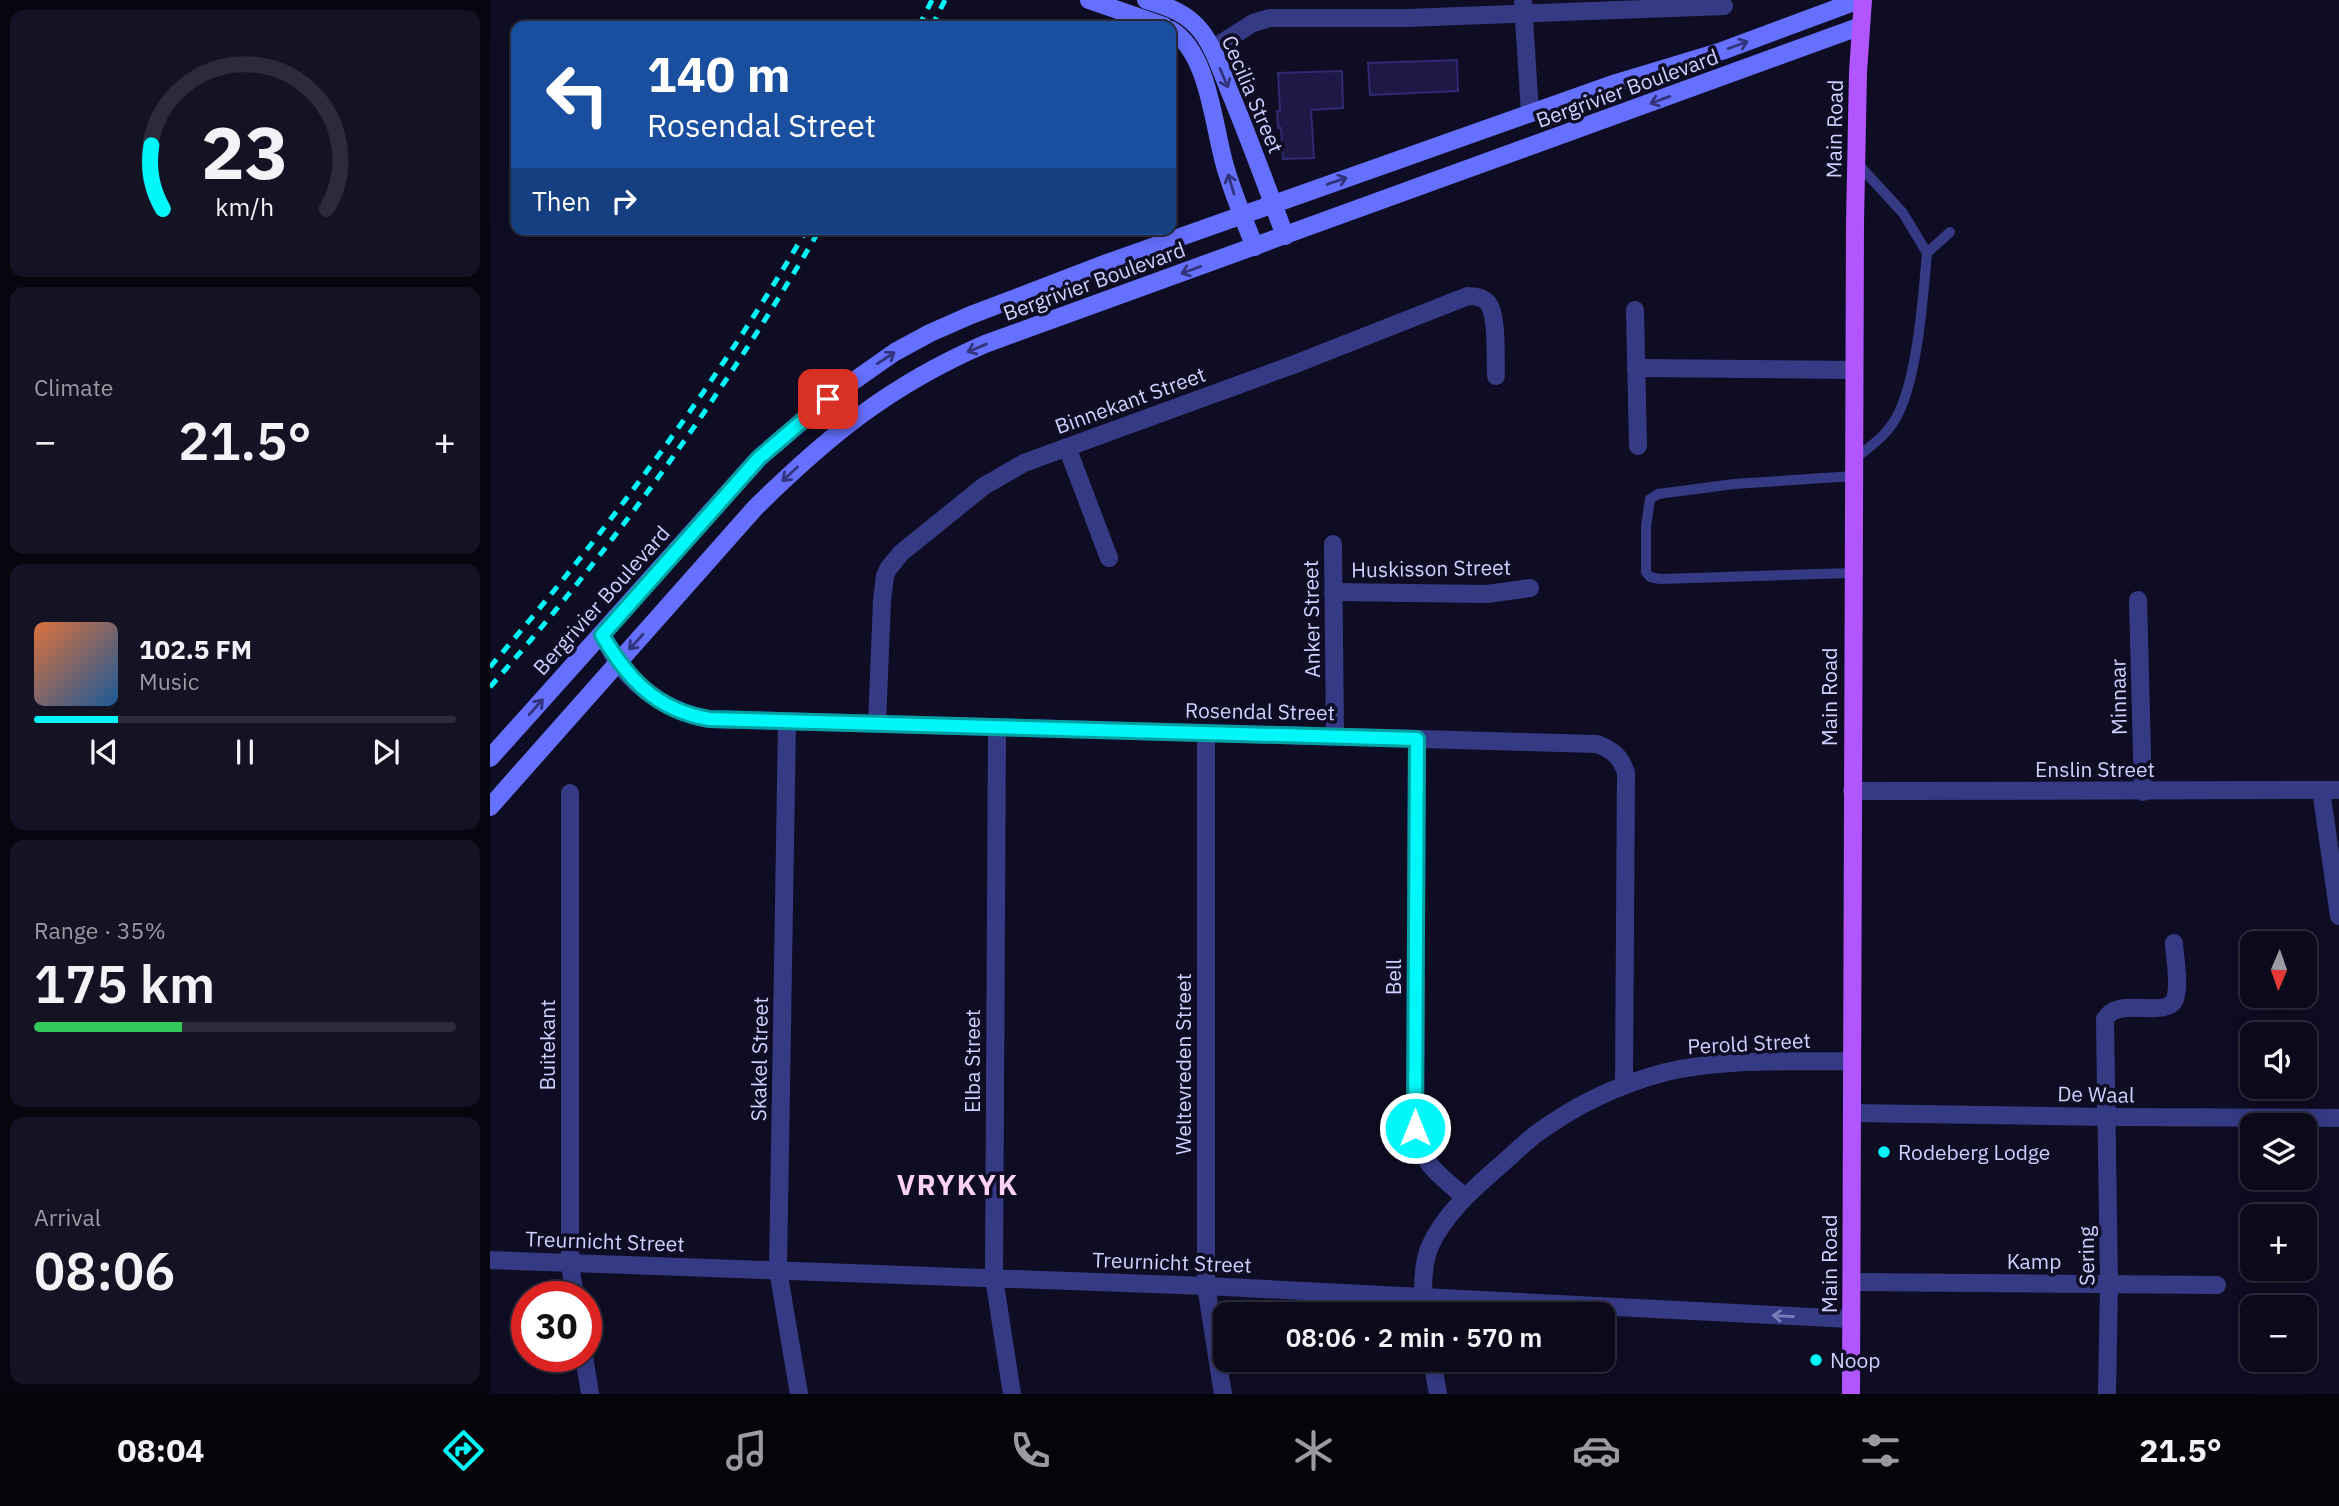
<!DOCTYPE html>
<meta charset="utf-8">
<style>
body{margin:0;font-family:"IBM Plex Sans",sans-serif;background:#141324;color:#f1f3f6;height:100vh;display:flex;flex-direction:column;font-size:26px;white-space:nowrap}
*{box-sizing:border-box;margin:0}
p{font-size:23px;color:#9a9aa3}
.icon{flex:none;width:38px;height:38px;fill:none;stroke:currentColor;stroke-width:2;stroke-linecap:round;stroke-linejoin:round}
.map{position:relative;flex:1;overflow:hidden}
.sheet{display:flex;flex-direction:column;gap:10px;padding:10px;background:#06060f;width:490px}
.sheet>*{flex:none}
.guide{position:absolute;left:21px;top:21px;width:665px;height:214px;border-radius:14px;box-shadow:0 4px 18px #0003,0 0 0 2px #2b2b3a;background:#1a4fa0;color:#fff;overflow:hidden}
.needle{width:46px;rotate:182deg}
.controls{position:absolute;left:1750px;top:931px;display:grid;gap:14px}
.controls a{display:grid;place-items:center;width:77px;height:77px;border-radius:14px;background:#0b0a1b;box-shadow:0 4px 18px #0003,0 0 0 2px #2b2b3a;font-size:35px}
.speed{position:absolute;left:21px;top:1281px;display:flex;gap:14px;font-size:35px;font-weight:700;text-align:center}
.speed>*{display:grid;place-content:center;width:91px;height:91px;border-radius:50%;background:#0b0a1b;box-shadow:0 4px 18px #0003,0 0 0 2px #2b2b3a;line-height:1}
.speed .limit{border:10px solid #d22;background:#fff;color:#111}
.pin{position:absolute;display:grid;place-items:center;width:60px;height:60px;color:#fff;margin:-30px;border-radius:14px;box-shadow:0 4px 10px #0006}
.me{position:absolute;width:77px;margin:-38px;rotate:0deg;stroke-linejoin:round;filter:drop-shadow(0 0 5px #0008)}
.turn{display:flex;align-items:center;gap:24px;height:147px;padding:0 21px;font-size:32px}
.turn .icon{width:91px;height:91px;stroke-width:2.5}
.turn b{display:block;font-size:49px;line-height:60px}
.then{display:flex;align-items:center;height:66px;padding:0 21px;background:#0003;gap:14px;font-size:26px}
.big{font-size:52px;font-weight:600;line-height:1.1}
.sheet .tile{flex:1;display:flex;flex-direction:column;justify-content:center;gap:10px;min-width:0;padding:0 24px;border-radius:14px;background:#141324}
.sheet .dial{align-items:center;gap:0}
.dial svg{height:182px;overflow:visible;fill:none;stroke:#2b2b3a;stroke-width:7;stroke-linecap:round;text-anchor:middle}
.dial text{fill:#f1f3f6;stroke:none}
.song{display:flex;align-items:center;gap:21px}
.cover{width:84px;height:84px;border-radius:10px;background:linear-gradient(135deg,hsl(20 70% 55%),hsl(210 70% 35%))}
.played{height:7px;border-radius:4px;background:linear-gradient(90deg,#00f8fa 20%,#2b2b3a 20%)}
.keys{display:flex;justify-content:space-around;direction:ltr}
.heat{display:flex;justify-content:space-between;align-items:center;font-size:38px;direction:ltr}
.charge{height:10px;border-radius:5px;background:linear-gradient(90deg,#34c759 35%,#2b2b3a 0)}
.trip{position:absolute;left:723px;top:1302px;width:402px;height:70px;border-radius:14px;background:#0b0a1b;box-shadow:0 4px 18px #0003,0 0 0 2px #2b2b3a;font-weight:600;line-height:70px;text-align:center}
.tab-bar{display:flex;height:112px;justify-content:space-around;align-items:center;background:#04040b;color:#9a9aa3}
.tab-bar .icon{width:49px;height:49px}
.tab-bar .active{color:#00f8fa}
.tab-bar b{font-size:32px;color:#f1f3f6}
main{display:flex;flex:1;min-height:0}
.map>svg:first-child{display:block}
.building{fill:#1d1845;stroke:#312972;stroke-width:2}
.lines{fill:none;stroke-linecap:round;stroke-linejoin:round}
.lane{stroke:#363a85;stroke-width:10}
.street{stroke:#363a85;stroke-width:18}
.secondary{stroke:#6670ff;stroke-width:18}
.primary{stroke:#b156ff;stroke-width:18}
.rail{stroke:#00f8fa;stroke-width:5;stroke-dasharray:10 9;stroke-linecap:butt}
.oneway{stroke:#32357c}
.oneway2{stroke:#7c7dbc}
.route-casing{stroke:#00a1a2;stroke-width:18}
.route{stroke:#00f8fa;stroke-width:12}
.poi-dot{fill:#00f8fa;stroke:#0f0d24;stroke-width:2.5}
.labels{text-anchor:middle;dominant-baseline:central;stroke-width:7;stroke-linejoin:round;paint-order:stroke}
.street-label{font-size:21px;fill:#d1cfff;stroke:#0f0d24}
.poi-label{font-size:21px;fill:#d1cfff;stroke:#0f0d24;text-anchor:start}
.district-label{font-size:28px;font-weight:bold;letter-spacing:2px;fill:#ffd1f2;stroke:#0f0d24}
</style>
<main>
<section class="sheet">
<div class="tile dial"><svg viewBox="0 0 100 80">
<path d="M14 69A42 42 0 1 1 86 69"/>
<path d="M14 69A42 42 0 0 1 9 41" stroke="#00f8fa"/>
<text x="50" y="56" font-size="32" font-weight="700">23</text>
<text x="50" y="72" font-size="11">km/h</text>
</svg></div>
<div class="tile"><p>Climate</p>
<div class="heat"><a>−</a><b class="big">21.5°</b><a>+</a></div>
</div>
<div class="tile">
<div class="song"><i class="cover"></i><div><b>102.5 FM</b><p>Music</p></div></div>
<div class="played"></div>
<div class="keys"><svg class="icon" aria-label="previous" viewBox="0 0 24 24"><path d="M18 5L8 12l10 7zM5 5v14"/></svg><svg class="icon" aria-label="pause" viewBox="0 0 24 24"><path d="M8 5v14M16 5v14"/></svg><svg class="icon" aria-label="next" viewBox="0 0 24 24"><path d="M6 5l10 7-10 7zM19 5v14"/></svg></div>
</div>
<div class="tile"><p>Range · 35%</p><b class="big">175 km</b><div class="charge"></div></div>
<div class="tile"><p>Arrival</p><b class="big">08:06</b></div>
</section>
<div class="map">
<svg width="1849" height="1394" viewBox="0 0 1849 1394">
<rect width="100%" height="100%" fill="#0f0d24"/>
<g class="building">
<polygon points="967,60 968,91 880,95 878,63"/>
<polygon points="852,71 853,108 821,110 824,158 793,159 791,128 788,128 787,111 790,111 788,73"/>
</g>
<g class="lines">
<g class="lane">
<polyline points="1366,162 1413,213 1437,253"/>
<path d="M 1364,460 C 1375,450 1391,440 1400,427 C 1427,394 1433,297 1437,253 L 1460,232"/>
<polyline points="1362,573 1170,579 1160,577 1156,572 1156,527 1160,499 1168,494 1244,484 1364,476"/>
</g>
<g class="street">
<polyline points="1033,3 1040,113"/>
<polyline points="722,49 763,23 780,18 917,18 1234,6"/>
<polyline points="1145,310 1148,446"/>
<polyline points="1146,368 1364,370"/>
<polyline points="577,447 619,558"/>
<polyline points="843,544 845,736"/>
<polyline points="843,592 997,594 1040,588"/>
<polyline points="1648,600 1653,792"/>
<path d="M 112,634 C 117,644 122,654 128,663 C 150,692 183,713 219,719 L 1107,744 C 1123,750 1131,757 1136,773 L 1134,1085"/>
<polyline points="297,722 288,1270 309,1394"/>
<path d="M 387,724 L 392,601 L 395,576 L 398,569 L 411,553 L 494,486 L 534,463 L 800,366 L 978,296 C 985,296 993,297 998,303 C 1008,315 1005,360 1006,376"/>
<polyline points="507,727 504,1278 522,1394"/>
<polyline points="716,733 716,1286 733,1394"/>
<path d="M 927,739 L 925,1128 C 929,1162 950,1176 975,1197"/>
<polyline points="1831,790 1849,916"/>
<polyline points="1362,791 1849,790"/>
<polyline points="80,793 80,1263 85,1297"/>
<polyline points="1362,1113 1616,1117 1849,1118"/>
<polyline points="0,1260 716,1286 1361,1319"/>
<polyline points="1362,1282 1727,1285"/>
<path d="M 935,1314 C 932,1294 932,1265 940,1246 C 954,1215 981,1191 1006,1169 C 1019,1158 1032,1145 1046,1134 C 1084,1106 1130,1084 1176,1072 C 1235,1058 1301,1062 1362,1061"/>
<polyline points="94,1356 100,1394"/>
<polyline points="942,1360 948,1394"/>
<path d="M 1617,1394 L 1619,1284 L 1615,1019 C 1629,995 1676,1020 1685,999 C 1690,985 1685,958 1684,943"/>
</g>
<g class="secondary">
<polyline points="599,0 674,26"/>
<path d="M 656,0 C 677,6 697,13 711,31 C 724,48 731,70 739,90 C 759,138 777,187 795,236"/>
<path d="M 681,30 C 719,53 723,125 735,166 C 743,194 754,220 765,247"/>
<polyline points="0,758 269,458 338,399 405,352 440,333 481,315 617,263 1126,83 1232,51 1369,0"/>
<path d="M 0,807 L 265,508 C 338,436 400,385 495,344 L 1371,26"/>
</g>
<polyline class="primary" points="1361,1394 1365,223 1368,72 1373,0"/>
<g class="rail">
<polyline points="429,26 442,0"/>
<polyline points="442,26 455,0"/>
<path d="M 0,667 C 118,530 226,385 317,229"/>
<path d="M 0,687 C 125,546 235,392 330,229"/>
</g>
</g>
<defs><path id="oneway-shaft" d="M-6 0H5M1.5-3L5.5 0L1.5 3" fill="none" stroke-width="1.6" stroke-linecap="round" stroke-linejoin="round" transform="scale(1.75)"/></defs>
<g class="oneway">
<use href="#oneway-shaft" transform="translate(1248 45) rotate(-20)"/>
<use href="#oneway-shaft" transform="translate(734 78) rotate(67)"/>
<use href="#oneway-shaft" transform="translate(1170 100) rotate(160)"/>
<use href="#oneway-shaft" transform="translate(847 181) rotate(-19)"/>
<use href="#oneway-shaft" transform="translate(741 184) rotate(-107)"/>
<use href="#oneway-shaft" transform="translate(701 270) rotate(160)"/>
<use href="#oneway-shaft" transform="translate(487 348) rotate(157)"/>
<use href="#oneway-shaft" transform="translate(396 358) rotate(-33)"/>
<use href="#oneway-shaft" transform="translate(300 474) rotate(137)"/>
<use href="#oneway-shaft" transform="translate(146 642) rotate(132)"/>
<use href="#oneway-shaft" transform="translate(46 707) rotate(-48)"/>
</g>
<use class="oneway2" href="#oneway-shaft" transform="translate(1293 1316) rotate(-177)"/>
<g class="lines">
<g class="route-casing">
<path id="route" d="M 338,399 L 269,458 L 112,635 C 138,679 166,710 219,719 L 927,739 L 925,1128"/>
</g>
<use href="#route" class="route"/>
</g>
<g class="poi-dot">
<circle cx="1394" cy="1152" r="7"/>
<circle cx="1326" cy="1360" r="7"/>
</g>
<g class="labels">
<g class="street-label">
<text transform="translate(1137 88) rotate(-20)">Bergrivier Boulevard</text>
<text transform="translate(763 94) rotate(67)">Cecilia Street</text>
<text transform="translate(1344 129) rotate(-89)">Main Road</text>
<text transform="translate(604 281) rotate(-20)">Bergrivier Boulevard</text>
<text transform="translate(640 400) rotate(-20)">Binnekant Street</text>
<text transform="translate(941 568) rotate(-1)">Huskisson Street</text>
<text transform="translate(111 600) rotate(-48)">Bergrivier Boulevard</text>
<text transform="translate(821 619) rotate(-91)">Anker Street</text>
<text transform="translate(1339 697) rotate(-90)">Main Road</text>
<text transform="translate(1628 697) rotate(-91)">Minnaar</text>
<text transform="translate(770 711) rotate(1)">Rosendal Street</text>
<text x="1605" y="769">Enslin Street</text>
<text transform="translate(903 977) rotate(-90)">Bell</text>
<text transform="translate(1259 1043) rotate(-3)">Perold Street</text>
<text transform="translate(57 1045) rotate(-90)">Buitekant</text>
<text transform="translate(269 1059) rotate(-89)">Skakel Street</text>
<text transform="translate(482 1061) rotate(-90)">Elba Street</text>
<text transform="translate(693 1064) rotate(-90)">Weltevreden Street</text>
<text transform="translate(1606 1094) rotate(1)">De Waal</text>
<text transform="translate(115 1241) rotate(2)">Treurnicht Street</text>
<text transform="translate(1596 1256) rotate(-91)">Sering</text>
<text x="1544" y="1261">Kamp</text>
<text transform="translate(682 1262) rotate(2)">Treurnicht Street</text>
<text transform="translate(1339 1264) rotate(-90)">Main Road</text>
</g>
<g class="poi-label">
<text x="1408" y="1152">Rodeberg Lodge</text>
<text x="1340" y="1360">Noop</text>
</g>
<g class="district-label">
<text x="468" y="1184">VRYKYK</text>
</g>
</g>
</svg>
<div class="controls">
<a><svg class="needle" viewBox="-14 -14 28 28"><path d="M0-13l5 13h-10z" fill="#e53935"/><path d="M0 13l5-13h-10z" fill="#9a9aa3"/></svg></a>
<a><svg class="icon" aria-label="sound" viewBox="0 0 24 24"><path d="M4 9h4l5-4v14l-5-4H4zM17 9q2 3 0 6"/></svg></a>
<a><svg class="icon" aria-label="layers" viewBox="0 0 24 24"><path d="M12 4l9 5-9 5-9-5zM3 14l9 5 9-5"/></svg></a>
<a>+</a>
<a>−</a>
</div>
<div class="speed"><div class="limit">30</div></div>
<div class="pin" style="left:338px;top:399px;background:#d93025"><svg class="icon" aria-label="arrive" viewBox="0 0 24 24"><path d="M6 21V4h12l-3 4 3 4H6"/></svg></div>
<svg class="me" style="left:925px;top:1128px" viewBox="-20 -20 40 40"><circle r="17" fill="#00f8fa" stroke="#fff" stroke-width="3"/><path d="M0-11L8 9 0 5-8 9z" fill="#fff"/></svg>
<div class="trip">08:06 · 2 min · 570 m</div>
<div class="guide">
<div class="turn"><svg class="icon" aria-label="left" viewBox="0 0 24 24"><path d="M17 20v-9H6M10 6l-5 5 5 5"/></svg><div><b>140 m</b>Rosendal Street</div></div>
<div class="then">Then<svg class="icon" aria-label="right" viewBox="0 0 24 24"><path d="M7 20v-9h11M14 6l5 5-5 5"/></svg></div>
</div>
</div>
</main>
<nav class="tab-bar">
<b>08:04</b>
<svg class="icon active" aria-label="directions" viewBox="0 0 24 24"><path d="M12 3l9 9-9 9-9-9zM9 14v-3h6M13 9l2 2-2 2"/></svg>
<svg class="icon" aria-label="music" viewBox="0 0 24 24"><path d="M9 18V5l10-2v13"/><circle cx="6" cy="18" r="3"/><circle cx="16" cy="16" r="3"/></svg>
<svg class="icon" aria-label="phone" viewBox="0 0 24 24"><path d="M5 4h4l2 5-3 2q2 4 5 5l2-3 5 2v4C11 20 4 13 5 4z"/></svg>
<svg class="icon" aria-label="climate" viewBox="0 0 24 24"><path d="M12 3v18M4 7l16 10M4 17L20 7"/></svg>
<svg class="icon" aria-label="car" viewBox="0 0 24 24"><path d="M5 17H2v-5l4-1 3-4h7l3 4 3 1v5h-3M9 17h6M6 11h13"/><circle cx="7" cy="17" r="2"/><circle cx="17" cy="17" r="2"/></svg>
<svg class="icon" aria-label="filters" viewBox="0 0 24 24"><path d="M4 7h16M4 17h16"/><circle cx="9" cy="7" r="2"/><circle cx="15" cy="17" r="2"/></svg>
<b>21.5°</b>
</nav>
